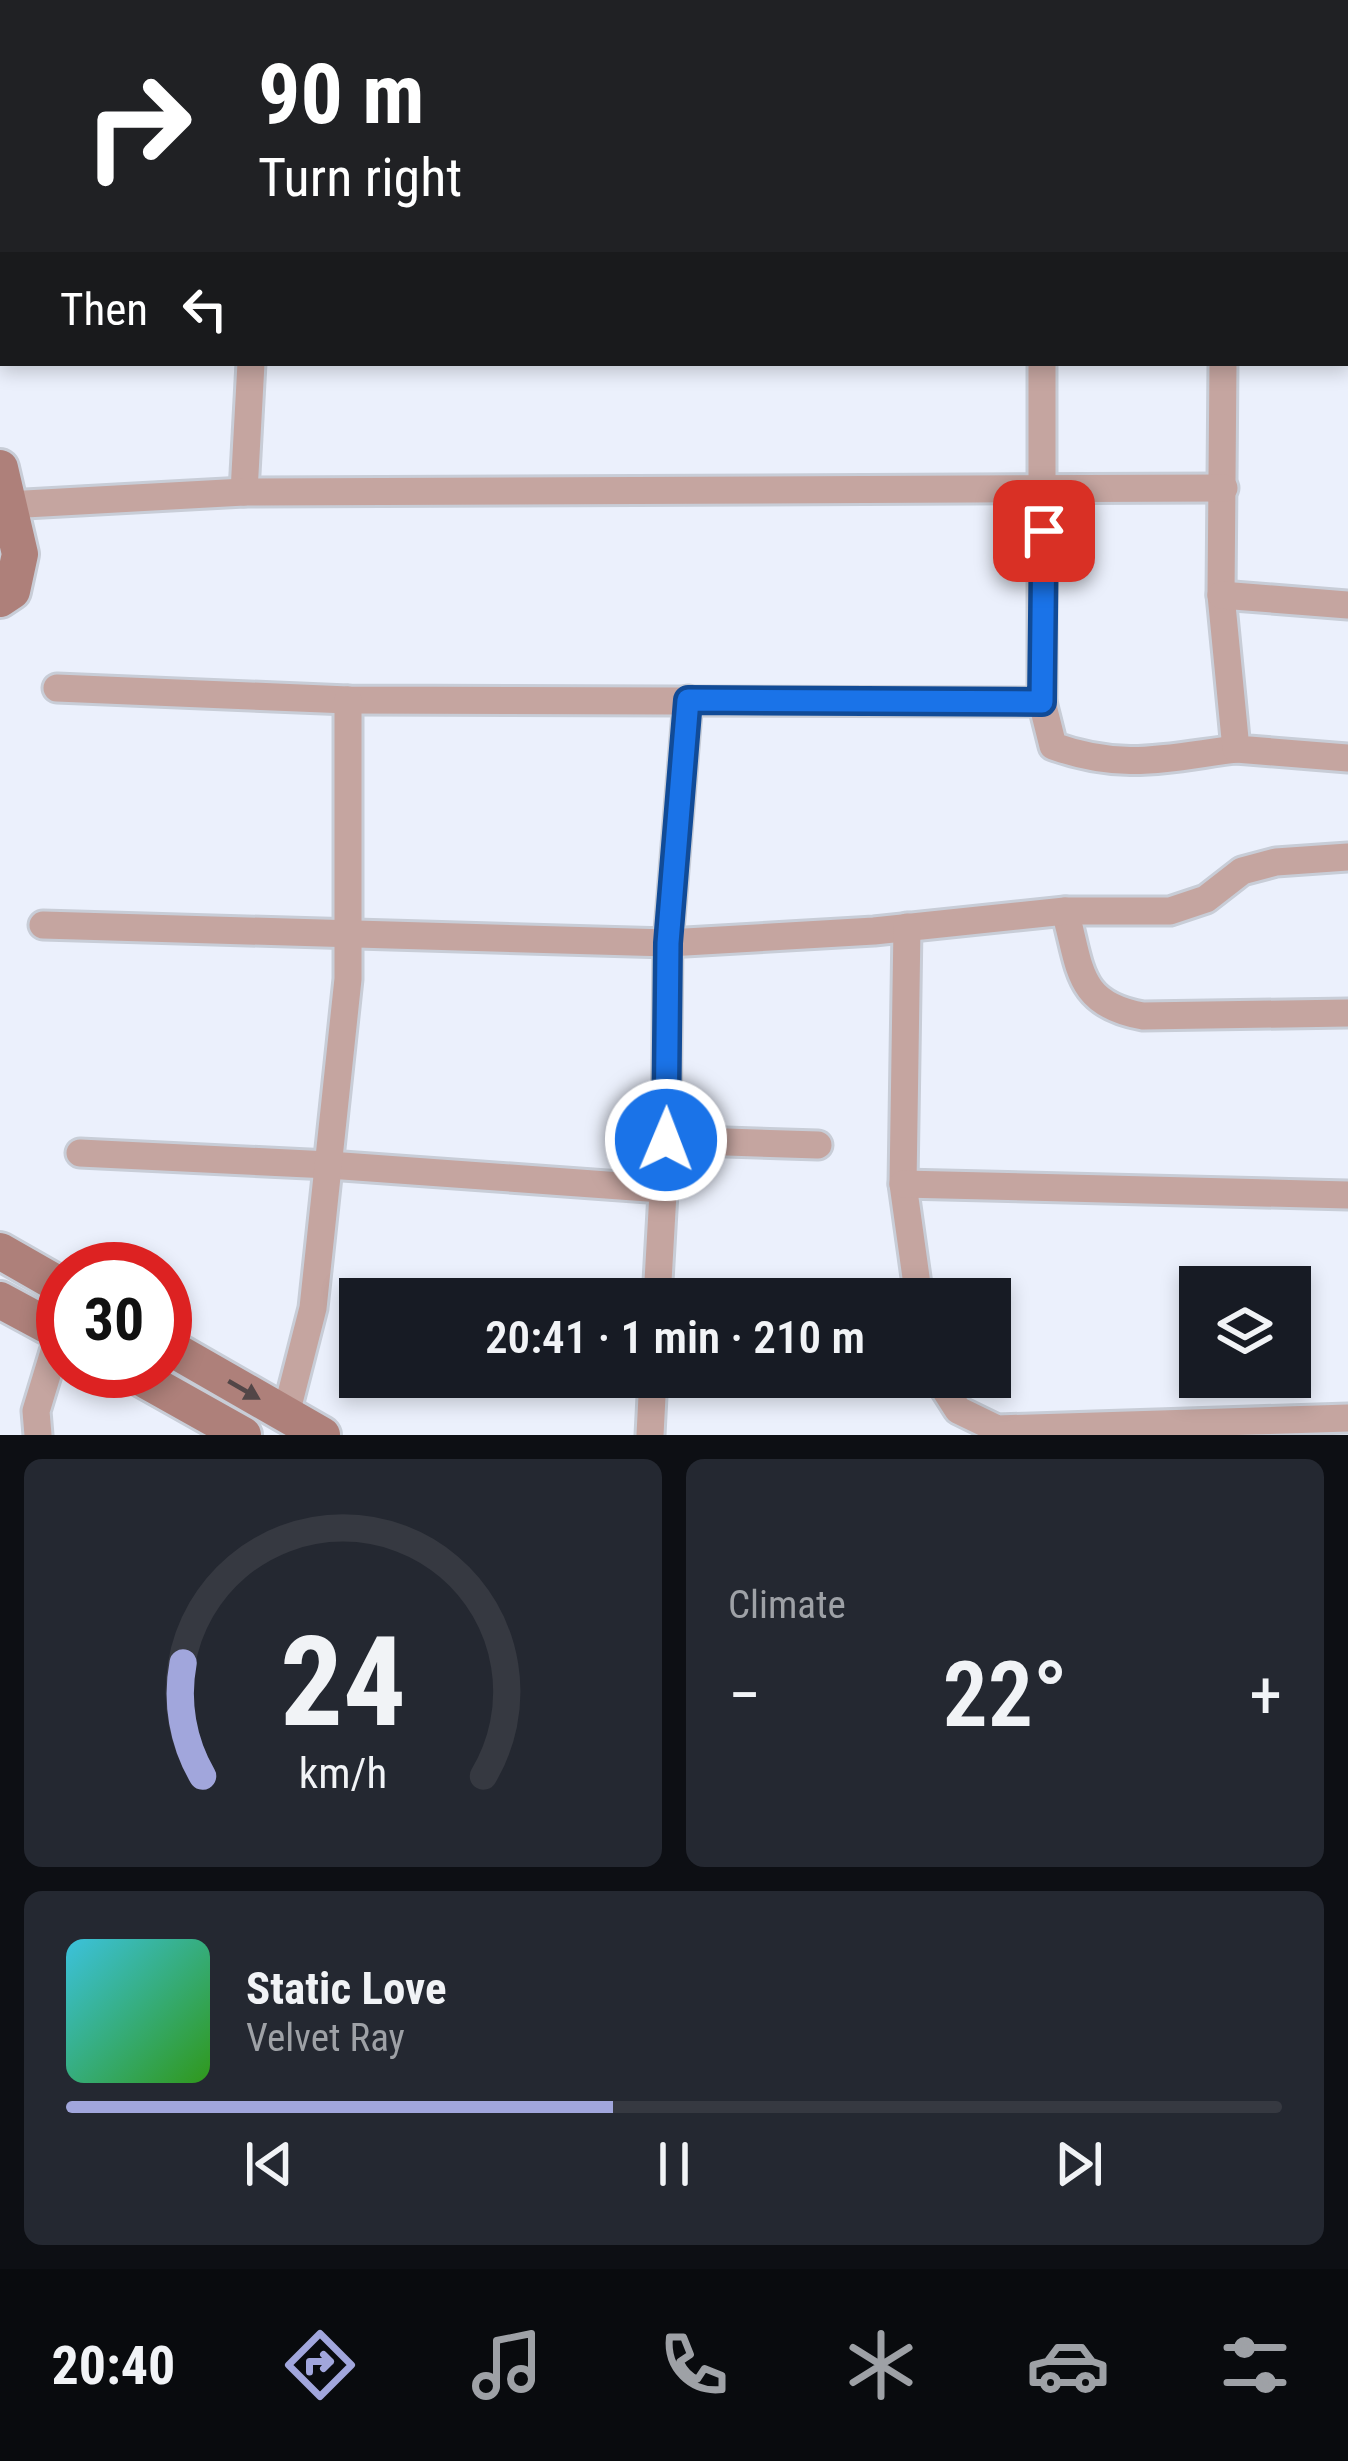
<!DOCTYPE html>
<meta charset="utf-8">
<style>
body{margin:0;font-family:"Roboto Condensed",sans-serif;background:#242831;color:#f1f3f6;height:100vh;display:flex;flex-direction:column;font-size:45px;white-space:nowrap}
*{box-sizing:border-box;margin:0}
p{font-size:39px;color:#9ea1a6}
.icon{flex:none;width:66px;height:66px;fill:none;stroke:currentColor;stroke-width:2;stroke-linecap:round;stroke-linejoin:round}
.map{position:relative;height:1435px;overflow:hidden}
.side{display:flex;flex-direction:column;gap:24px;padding:24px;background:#0d0f14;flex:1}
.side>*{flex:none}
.banner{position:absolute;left:0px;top:0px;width:1350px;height:366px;box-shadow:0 6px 18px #0003;background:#202124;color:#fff;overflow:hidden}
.buttons{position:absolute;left:1179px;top:1266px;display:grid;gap:24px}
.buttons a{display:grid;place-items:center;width:132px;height:132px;border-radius:0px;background:#171b24;box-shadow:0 6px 18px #0003;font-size:60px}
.speed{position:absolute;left:36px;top:1242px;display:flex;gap:24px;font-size:60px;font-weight:700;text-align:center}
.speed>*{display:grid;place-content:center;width:156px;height:156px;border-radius:50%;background:#171b24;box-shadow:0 6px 18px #0003;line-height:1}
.speed .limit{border:18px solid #d22;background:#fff;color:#111}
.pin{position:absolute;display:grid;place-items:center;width:102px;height:102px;color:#fff;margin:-51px;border-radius:24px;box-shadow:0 6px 18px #0006}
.me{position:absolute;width:132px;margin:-66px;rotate:1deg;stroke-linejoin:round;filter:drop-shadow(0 0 9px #0008)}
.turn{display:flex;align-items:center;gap:42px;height:252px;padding:0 60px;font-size:54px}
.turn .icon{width:156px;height:156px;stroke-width:2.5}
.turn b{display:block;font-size:84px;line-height:102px}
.then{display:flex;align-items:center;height:114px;padding:0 60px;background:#0003;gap:24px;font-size:45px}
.big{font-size:90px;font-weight:600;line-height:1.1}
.side .widget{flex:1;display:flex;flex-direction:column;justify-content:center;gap:18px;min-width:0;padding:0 42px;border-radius:18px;background:#242831}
.side .dial{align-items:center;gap:0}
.dial svg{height:312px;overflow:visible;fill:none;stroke:#363941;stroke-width:7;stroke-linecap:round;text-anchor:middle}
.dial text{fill:#f1f3f6;stroke:none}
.song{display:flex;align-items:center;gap:36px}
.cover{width:144px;height:144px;border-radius:18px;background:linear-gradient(135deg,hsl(190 70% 55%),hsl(110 70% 35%))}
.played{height:12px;border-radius:6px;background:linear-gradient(90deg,#a1a6dc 45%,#363941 45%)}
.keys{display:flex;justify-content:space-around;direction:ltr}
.heat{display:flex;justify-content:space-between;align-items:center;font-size:66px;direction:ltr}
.side .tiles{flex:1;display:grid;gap:24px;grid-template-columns:1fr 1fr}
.widget:last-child{grid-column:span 2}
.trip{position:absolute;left:339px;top:1278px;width:672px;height:120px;border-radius:0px;background:#171b24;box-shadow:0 6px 18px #0003;font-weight:600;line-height:120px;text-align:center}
.menu{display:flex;height:192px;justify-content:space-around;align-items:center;background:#090b0e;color:#9ea1a6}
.menu .icon{width:84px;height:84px}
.menu .active{color:#a1a6dc}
.menu b{font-size:54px;color:#f1f3f6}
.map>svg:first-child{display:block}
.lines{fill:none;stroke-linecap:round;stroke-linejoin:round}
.street-casing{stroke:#c8cdd7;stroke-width:33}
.secondary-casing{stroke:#c8cdd7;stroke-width:42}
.street{stroke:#c5a5a0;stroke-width:27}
.secondary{stroke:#ae807a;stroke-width:36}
.oneway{fill:#524647}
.route-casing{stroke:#114b97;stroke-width:30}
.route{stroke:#1a73e8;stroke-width:21}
</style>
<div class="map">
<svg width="1348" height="1435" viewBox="0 0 1348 1435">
<rect width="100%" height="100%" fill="#ebf0fc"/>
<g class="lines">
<g class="street-casing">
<g id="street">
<polyline points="77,0 77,3"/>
<polyline points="229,0 230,3"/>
<polyline points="846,0 858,3"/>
<polyline points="543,3 543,0"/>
<polyline points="953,3 954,0"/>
<polyline points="1259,3 1260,0"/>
<polyline points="0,290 3,290"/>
<path d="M 1042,363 L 1042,702 L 1053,746 C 1123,771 1165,758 1236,749"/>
<polyline points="1223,363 1221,595 1236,749 1348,758"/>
<polyline points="244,492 251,363"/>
<polyline points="7,505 244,492 1224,488"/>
<polyline points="1221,595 1348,605"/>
<polyline points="57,688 348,700 1042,702"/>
<path d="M 1065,911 C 1081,968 1076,1004 1143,1016 L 1348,1013"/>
<polyline points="43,925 668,943 874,931 1065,911 1170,911 1206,899 1242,871 1276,862 1348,857"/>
<polyline points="907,927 903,1184 919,1299"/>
<polyline points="666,1140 818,1145"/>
<polyline points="80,1153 329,1165 662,1189"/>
<polyline points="903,1184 1348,1195"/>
<polyline points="657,1299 666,1140 668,943 688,700"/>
<polyline points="937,1377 958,1410 997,1429 1348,1418"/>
<polyline points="286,1414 313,1308 348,979 348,700"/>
<polyline points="38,1435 36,1411 60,1332"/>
<polyline points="650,1435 653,1377"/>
</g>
</g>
<g class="secondary-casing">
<g id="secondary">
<polyline points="0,468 20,554 12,591 0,599"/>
<polyline points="0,1251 63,1287"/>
<polyline points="0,1300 63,1334"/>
<polyline points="165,1345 322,1435"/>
<polyline points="129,1371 243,1435"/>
</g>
</g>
<use href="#street" class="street"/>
<use href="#secondary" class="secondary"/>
</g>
<defs><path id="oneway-solid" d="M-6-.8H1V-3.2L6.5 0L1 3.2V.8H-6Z" transform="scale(3)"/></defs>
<use class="oneway" href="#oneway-solid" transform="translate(244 1390) rotate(30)"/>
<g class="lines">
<g class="route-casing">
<polyline id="route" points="666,1140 668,943 688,700 1042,702 1044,531"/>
</g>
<use href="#route" class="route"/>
</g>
</svg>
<div class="buttons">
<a><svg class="icon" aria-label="layers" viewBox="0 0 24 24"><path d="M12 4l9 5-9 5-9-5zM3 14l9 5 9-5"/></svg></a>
</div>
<div class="speed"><div class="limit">30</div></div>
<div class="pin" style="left:1044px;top:531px;background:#d93025"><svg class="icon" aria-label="arrive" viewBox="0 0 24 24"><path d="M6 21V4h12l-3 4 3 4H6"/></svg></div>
<svg class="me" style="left:666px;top:1140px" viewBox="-20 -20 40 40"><circle r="17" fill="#1a73e8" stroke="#fff" stroke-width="3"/><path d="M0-11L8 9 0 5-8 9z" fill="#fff"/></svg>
<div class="trip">20:41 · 1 min · 210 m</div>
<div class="banner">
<div class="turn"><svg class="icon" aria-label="right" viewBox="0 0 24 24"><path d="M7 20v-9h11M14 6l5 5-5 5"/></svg><div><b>90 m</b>Turn right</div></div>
<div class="then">Then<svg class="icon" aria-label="left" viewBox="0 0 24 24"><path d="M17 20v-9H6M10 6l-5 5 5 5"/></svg></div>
</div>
</div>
<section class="side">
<div class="tiles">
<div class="widget dial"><svg viewBox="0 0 100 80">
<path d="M14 69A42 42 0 1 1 86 69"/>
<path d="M14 69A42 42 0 0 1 9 40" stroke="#a1a6dc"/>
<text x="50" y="56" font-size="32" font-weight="700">24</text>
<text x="50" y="72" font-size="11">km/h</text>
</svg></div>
<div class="widget"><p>Climate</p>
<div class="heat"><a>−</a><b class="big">22°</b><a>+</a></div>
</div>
<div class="widget">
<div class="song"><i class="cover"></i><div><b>Static Love</b><p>Velvet Ray</p></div></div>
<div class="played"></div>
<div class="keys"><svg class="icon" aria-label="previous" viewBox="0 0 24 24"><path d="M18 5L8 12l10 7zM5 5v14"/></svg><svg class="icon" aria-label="pause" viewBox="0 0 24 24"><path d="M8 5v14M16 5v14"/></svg><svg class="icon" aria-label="next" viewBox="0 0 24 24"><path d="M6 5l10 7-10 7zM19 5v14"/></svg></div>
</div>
</div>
</section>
<nav class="menu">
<b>20:40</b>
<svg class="icon active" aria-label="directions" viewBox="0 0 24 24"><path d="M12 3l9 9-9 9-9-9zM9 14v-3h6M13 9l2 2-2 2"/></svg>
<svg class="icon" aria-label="music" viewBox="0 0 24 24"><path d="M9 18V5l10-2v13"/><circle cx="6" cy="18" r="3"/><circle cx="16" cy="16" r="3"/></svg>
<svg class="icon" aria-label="phone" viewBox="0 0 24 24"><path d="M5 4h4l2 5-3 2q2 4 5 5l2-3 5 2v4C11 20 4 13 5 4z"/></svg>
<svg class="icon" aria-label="climate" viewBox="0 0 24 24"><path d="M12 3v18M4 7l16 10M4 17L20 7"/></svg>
<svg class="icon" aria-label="car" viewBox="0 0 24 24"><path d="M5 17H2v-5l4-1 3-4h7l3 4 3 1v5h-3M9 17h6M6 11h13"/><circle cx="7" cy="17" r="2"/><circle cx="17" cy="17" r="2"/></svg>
<svg class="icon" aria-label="filters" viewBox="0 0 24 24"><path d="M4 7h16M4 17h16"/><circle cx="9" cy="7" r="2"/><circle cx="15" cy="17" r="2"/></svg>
</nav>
